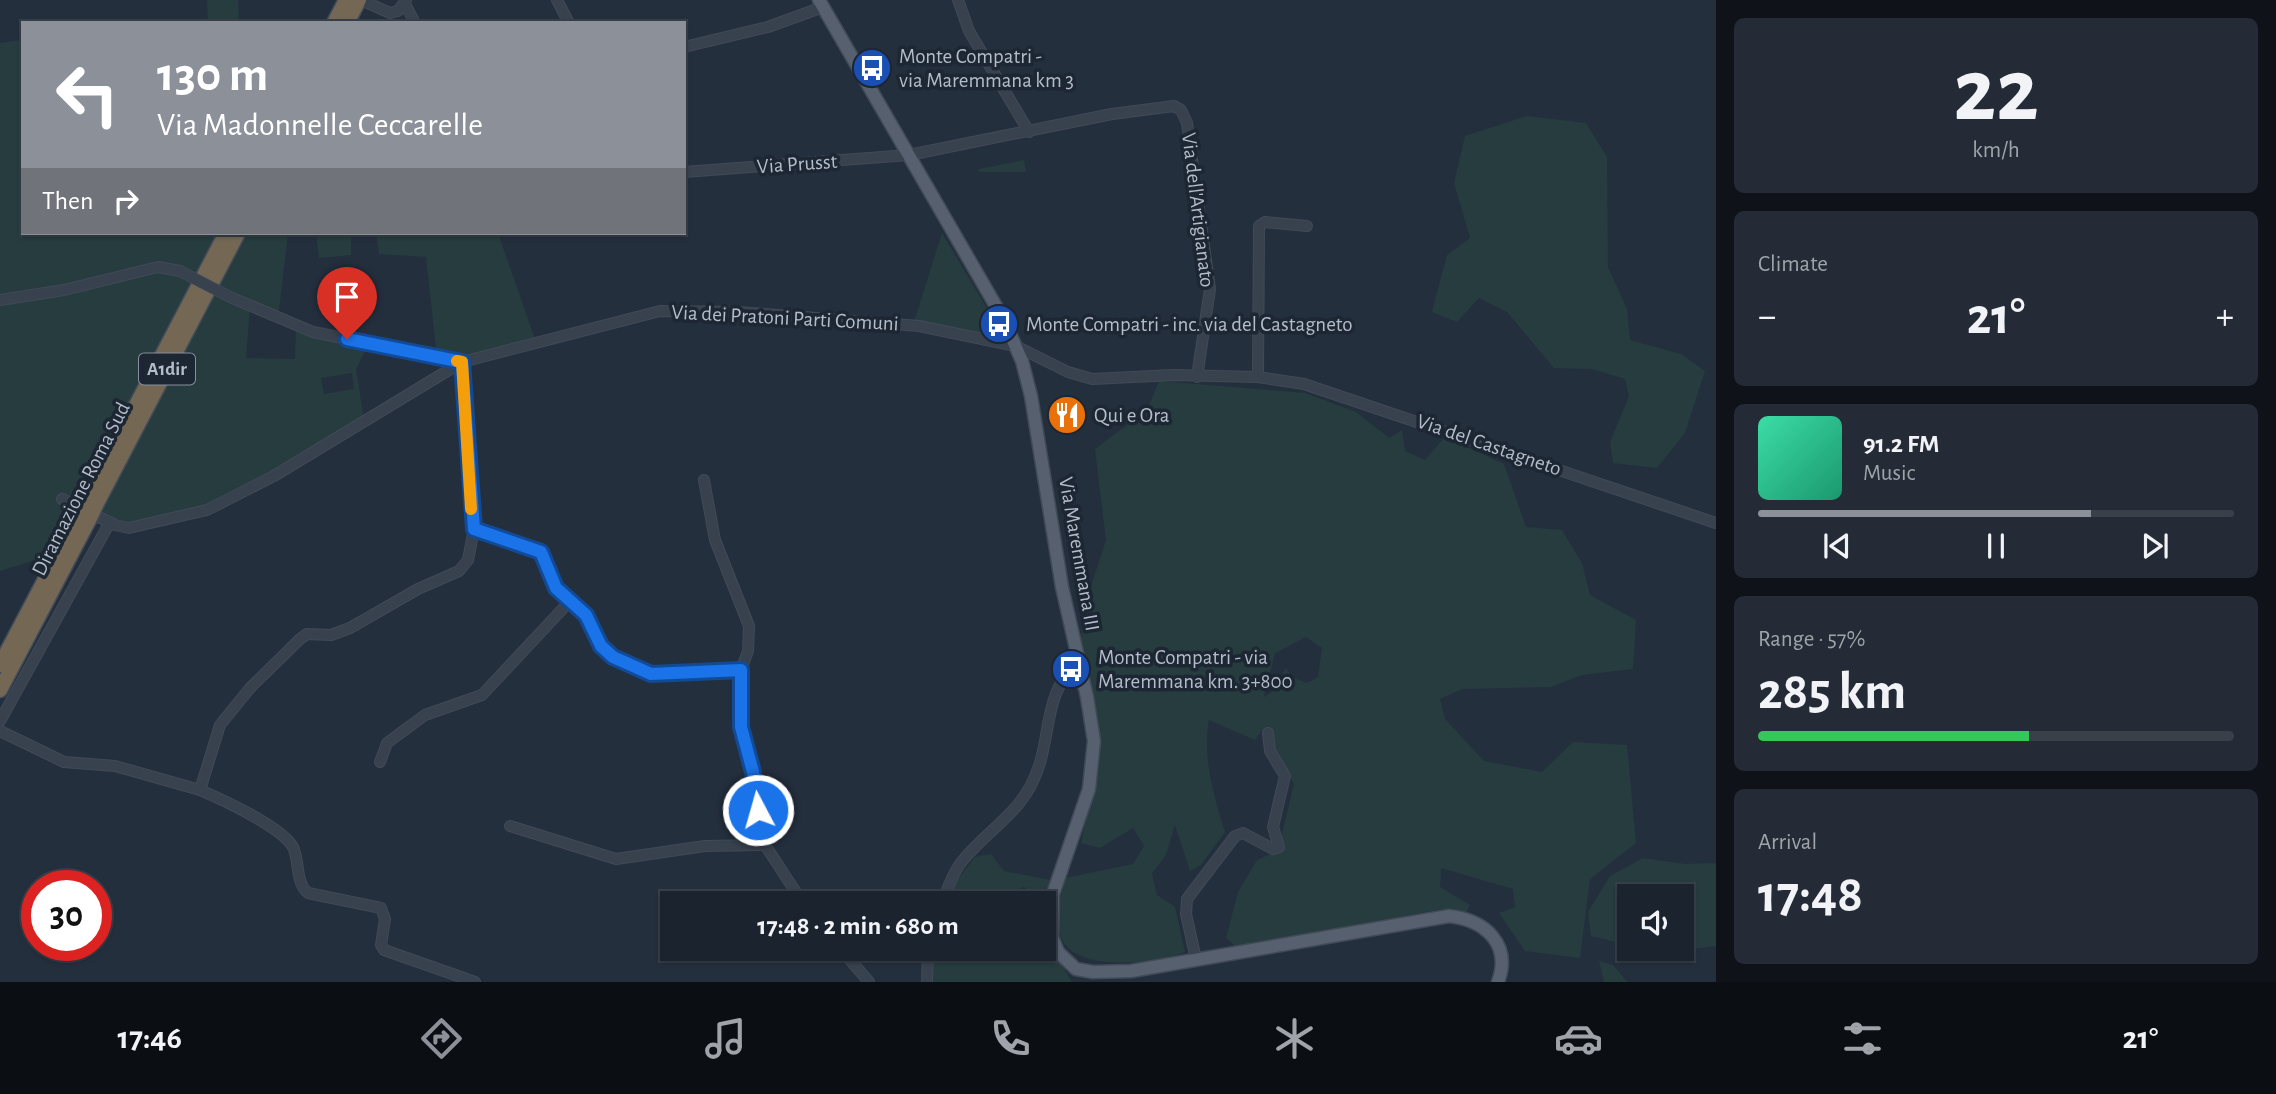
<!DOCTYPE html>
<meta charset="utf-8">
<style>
body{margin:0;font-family:"Alegreya Sans",sans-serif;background:#242b36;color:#f1f3f6;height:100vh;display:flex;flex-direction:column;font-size:26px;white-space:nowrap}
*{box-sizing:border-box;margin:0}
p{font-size:23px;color:#a0a4aa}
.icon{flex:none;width:38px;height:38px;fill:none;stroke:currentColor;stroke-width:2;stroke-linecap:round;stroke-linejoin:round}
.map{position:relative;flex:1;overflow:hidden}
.panel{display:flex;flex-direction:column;gap:18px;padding:18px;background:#0f1319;width:560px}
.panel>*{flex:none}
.hud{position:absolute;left:21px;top:21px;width:665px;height:214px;border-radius:0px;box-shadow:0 2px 5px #0004,0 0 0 2px #39404a;background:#8c9099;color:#fff;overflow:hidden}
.tools{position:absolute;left:1617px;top:884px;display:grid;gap:14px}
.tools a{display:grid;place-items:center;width:77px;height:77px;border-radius:0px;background:#1b232e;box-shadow:0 2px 5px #0004,0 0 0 2px #39404a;font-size:35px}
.speed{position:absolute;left:21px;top:870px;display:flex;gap:14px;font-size:35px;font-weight:700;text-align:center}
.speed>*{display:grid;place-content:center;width:91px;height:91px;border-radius:50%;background:#1b232e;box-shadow:0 2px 5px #0004,0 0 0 2px #39404a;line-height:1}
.speed .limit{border:10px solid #d22;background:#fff;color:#111}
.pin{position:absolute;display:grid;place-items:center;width:60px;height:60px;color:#fff;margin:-72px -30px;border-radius:50% 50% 50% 0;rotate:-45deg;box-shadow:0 0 7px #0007}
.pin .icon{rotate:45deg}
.me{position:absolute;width:77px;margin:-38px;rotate:354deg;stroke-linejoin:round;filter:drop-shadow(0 0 5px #0008)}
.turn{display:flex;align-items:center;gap:24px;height:147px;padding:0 21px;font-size:32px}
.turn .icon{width:91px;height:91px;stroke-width:2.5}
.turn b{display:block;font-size:49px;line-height:60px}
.then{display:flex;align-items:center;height:66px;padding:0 21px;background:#0003;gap:14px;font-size:26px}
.big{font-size:52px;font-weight:700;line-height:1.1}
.panel .card{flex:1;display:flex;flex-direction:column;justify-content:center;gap:10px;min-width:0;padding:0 24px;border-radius:10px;background:#242b36}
.panel .dial{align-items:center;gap:0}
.dial b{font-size:91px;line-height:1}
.song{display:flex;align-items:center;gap:21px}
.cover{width:84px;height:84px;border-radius:10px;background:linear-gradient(135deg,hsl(160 70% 55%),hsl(160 70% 35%))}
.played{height:7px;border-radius:4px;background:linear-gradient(90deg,#8c9099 70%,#39404a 70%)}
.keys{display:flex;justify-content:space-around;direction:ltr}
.heat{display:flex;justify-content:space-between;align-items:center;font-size:38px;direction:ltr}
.charge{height:10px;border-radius:5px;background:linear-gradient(90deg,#34c759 57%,#39404a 0)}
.trip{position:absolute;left:660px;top:891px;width:396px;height:70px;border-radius:0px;background:#1b232e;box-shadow:0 2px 5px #0004,0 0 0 2px #39404a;font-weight:700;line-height:70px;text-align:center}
.tab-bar{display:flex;height:112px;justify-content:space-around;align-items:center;background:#0b0e12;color:#a0a4aa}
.tab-bar .icon{width:49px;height:49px}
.tab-bar .selected{color:#8c9099}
.tab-bar b{font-size:32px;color:#f1f3f6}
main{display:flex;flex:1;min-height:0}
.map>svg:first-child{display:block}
.green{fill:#263c3f;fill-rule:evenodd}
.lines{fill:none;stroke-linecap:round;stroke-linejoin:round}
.minor-casing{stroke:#414a57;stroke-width:12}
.major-casing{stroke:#414a57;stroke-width:15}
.highway-casing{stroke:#434c59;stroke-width:17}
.minor{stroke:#38414e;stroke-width:10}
.major{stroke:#56606e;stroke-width:12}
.highway{stroke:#746855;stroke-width:14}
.minor-bridge-casing{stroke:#414a57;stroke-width:12;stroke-linecap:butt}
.highway-bridge-casing{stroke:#434c59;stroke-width:17;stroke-linecap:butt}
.minor-bridge{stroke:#38414e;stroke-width:10}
.highway-bridge{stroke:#746855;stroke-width:14}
.route-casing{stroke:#114b97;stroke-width:18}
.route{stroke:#1a73e8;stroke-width:12}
.slow{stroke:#f59e0b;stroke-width:12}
.labels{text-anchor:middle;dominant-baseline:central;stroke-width:7;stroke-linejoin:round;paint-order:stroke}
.shield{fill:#1d2633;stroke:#878f9c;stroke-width:2}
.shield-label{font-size:19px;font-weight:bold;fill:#b4bcc9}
.poi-label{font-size:21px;fill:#b4bcc9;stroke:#1d2633;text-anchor:start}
.street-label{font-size:21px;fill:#b4bcc9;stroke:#1d2633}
</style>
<main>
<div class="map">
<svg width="1716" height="982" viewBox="0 0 1716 982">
<rect width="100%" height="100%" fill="#242f3e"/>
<g class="green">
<polygon points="207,0 238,0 239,23 208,23"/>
<path d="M 23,40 L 23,233 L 288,233 L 278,319 L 250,307 L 246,358 L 295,359 L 296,326 L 369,344 L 356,369 L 364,420 L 228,501 L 139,527 L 90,518 L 74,548 L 0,571 L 0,43 ZM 352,373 L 354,389 L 324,394 L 321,378 Z"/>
<polygon points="1527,116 1586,123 1607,157 1608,267 1627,309 1630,340 1681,354 1705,371 1685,433 1657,468 1613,463 1610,442 1629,396 1625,379 1592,369 1554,368 1507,312 1479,298 1457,322 1432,312 1447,255 1470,238 1454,183 1465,136"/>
<polygon points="1024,160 1026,172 979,172 979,169"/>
<polygon points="316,233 351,233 351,255 319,258"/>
<polygon points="376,233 498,233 536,342 462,362 437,357 426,257 379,254"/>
<polygon points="942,233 1004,337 999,340 951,327 914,322"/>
<path d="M 1159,381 L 1305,393 L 1356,412 L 1389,438 L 1402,430 L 1405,451 L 1425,460 L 1445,437 L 1504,464 L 1526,527 L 1562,530 L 1582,563 L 1590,595 L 1636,620 L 1633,669 L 1582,675 L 1550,687 L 1462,689 L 1440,699 L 1445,719 L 1484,761 L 1542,772 L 1573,742 L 1627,745 L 1636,843 L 1590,879 L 1580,958 L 1525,951 L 1499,913 L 1515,907 L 1513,889 L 1441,868 L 1440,887 L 1470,905 L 1466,913 L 1442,909 L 1236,947 L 1226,938 L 1238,892 L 1257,860 L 1278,851 L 1294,784 L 1262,730 L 1255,740 L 1209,720 C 1202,756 1214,797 1225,832 L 1201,865 L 1190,871 L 1175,825 L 1166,855 L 1152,873 L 1157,895 L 1175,907 L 1185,952 C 1157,963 1075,974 1061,937 C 1054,918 1061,897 1065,878 L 1133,864 L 1144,846 L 1133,828 L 1100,848 L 1081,843 L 1101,743 L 1081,639 L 1083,611 L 1106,540 L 1095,449 L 1147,410 ZM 1306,637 L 1322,648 L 1318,677 L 1307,683 L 1292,677 L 1286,668 L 1272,692 L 1264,697 L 1275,653 Z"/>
<path d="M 991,854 L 1004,871 L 1051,880 C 1040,939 1043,933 1072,982 L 929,982 L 931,949 L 1043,948 L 1043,903 L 1033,903 L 1035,897 L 1024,887 L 1016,890 L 999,903 L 945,903 L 952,887 L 975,857 Z"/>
<polygon points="1643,858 1685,864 1716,863 1716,946 1664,953 1646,949 1682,948 1682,896 1629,896 1629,945 1591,936 1588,912 1610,876"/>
<polygon points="1599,961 1613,965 1627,982 1604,982"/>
</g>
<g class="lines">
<g class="minor-casing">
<g id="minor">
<polyline points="361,0 390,13 398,11 406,0"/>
<polyline points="557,0 569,23"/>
<polyline points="958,0 969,31 1029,132"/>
<polyline points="405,4 415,23"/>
<polyline points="684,47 768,27 823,7"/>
<polyline points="684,172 909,155 1112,114 1174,106 1181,110 1187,123 1210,289 1197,377"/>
<polyline points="230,297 313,332 462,362"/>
<polyline points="0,300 64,290 158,267 180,271"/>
<polyline points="462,362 474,529 541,552 556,588 586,615 601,646 613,657 651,674 741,670"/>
<polyline points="1258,377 1259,226 1265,222 1307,226"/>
<polyline points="704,480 715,540 749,626 748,651 741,670 741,727 753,772 765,845 803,903"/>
<polyline points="62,499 115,525 129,528 207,510 274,476 462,362 660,311 739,312 919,326 1016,346 1068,372 1092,379 1174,375 1258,377 1304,384 1716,523"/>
<path d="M 474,529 L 468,560 L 459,571 L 418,589 L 350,628 L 331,635 L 307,634 L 300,639 L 250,688 L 220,725 L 200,790 C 221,799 282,827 293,847 C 300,862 295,882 308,893 L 381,908 L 385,919 L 381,945 L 384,950 L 475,982"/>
<polyline points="0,721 110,522"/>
<polyline points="0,731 64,762 115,766 200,790"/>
<polyline points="380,762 387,743 425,715 482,695 570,601"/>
<polyline points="510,826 616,859 705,846 765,845"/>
<path d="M 942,903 C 947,890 952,875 960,864 C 981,836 1013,818 1030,787 C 1055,741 1038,701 1079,658"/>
<polyline points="840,948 869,982"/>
<polyline points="1196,959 1186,914 1187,899 1235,836 1243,833 1273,849 1279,847 1273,827 1285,776 1270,751 1268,733"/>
<polyline points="927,982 928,948"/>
</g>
</g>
<g class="major-casing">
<path id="major" d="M 819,0 L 1004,320 L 1022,361 L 1031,396 L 1062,587 L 1087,697 L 1094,741 L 1089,789 L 1053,894 L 1052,937 L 1058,952 L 1076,969 L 1093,972 L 1131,971 L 1449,916 C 1485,920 1512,944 1498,982"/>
</g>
<g class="highway-casing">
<g id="highway">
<polyline points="334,23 346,0"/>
<polyline points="347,23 359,0"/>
<polyline points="86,501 226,233"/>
<polyline points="96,505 238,233"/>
<polyline points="0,665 80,513"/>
<polyline points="0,690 90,518"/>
</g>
</g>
<use href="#minor" class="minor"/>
<use href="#major" class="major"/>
<use href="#highway" class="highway"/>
<g class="minor-bridge-casing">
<polyline id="minor-bridge" points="180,271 230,297"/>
</g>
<g class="highway-bridge-casing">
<g id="highway-bridge">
<polyline points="80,513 86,501"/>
<polyline points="90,518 96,505"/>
</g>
</g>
<use href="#minor-bridge" class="minor-bridge"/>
<use href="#highway-bridge" class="highway-bridge"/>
</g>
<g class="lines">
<g class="route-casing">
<polyline id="route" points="347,339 462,362 474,529 541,552 556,588 586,615 601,646 613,657 651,674 741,670 741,727 753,772 758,810"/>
</g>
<use href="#route" class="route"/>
<polyline class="slow" points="457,361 462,362 471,509"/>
</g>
<defs>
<g id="bus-disc" transform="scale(2.0125)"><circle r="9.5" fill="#1a4fb4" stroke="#1d2633"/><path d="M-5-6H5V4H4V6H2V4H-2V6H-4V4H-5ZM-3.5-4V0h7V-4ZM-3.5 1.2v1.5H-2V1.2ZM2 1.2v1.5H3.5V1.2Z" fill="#fff"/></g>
<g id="restaurant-disc" transform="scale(2.0125)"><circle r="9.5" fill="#e8710a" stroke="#1d2633"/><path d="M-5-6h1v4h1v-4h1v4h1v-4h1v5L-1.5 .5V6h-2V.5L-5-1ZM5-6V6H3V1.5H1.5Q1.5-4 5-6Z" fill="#fff"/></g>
</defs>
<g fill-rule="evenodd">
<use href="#bus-disc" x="872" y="68"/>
<use href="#bus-disc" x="999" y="324"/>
<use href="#restaurant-disc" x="1067" y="415"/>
<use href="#bus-disc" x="1071" y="669"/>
</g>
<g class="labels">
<rect class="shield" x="139" y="353.5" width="56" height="31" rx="5"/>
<g class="shield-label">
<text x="167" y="369">A1dir</text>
</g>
<g class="poi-label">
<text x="899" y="56">Monte Compatri -<tspan x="899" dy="24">via Maremmana km 3</tspan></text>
<text x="1026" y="324">Monte Compatri - inc. via del Castagneto</text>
<text x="1094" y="415">Qui e Ora</text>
<text x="1098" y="657">Monte Compatri - via<tspan x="1098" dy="24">Maremmana km. 3+800</tspan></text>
</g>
<g class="street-label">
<text transform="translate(797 164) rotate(-4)">Via Prusst</text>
<text transform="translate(1198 210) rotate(83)">Via dell'Artigianato</text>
<text transform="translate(785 318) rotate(3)">Via dei Pratoni Parti Comuni</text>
<text transform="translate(1489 445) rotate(19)">Via del Castagneto</text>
<text transform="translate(81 489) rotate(-63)">Diramazione Roma Sud</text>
<text transform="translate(1079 554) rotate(80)">Via Maremmana III</text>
</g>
</g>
</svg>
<div class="tools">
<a><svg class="icon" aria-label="sound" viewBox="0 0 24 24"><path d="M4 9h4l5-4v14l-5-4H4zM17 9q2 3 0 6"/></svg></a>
</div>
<div class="speed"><div class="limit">30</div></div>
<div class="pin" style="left:347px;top:339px;background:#d93025"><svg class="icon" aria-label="arrive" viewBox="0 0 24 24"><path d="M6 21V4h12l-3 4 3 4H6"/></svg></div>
<svg class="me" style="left:758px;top:810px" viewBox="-20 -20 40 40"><circle r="17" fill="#1a73e8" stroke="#fff" stroke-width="3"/><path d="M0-11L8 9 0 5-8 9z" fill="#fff"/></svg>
<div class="trip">17:48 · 2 min · 680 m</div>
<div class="hud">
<div class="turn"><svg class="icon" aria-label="left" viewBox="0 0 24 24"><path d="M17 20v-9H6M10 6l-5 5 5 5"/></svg><div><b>130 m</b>Via Madonnelle Ceccarelle</div></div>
<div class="then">Then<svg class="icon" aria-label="right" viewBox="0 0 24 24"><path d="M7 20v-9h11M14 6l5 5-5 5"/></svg></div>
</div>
</div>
<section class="panel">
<div class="card dial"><b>22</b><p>km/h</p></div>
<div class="card"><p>Climate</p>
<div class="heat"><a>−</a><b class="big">21°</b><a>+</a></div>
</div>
<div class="card">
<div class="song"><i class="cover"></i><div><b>91.2 FM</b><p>Music</p></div></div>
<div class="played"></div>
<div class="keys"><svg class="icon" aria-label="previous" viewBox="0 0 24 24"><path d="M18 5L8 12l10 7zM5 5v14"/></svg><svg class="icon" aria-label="pause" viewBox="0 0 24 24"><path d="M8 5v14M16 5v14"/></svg><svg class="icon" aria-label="next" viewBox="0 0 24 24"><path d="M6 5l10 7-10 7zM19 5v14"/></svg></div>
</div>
<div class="card"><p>Range · 57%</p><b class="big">285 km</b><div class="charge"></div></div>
<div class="card"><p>Arrival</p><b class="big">17:48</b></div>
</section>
</main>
<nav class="tab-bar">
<b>17:46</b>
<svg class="icon selected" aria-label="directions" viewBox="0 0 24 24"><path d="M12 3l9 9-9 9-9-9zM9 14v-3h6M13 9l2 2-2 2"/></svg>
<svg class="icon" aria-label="music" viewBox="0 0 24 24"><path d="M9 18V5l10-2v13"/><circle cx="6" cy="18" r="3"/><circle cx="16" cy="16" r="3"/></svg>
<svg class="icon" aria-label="phone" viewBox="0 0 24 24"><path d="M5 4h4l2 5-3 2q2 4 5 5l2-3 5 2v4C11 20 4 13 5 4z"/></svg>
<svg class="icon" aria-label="climate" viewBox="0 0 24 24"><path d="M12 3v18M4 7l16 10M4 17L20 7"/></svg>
<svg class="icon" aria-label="car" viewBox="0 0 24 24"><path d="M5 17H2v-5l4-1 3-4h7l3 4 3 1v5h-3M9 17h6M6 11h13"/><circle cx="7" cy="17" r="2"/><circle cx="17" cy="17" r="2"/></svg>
<svg class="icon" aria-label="filters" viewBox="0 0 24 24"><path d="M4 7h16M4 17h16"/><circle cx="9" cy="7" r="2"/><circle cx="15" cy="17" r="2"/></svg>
<b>21°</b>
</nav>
